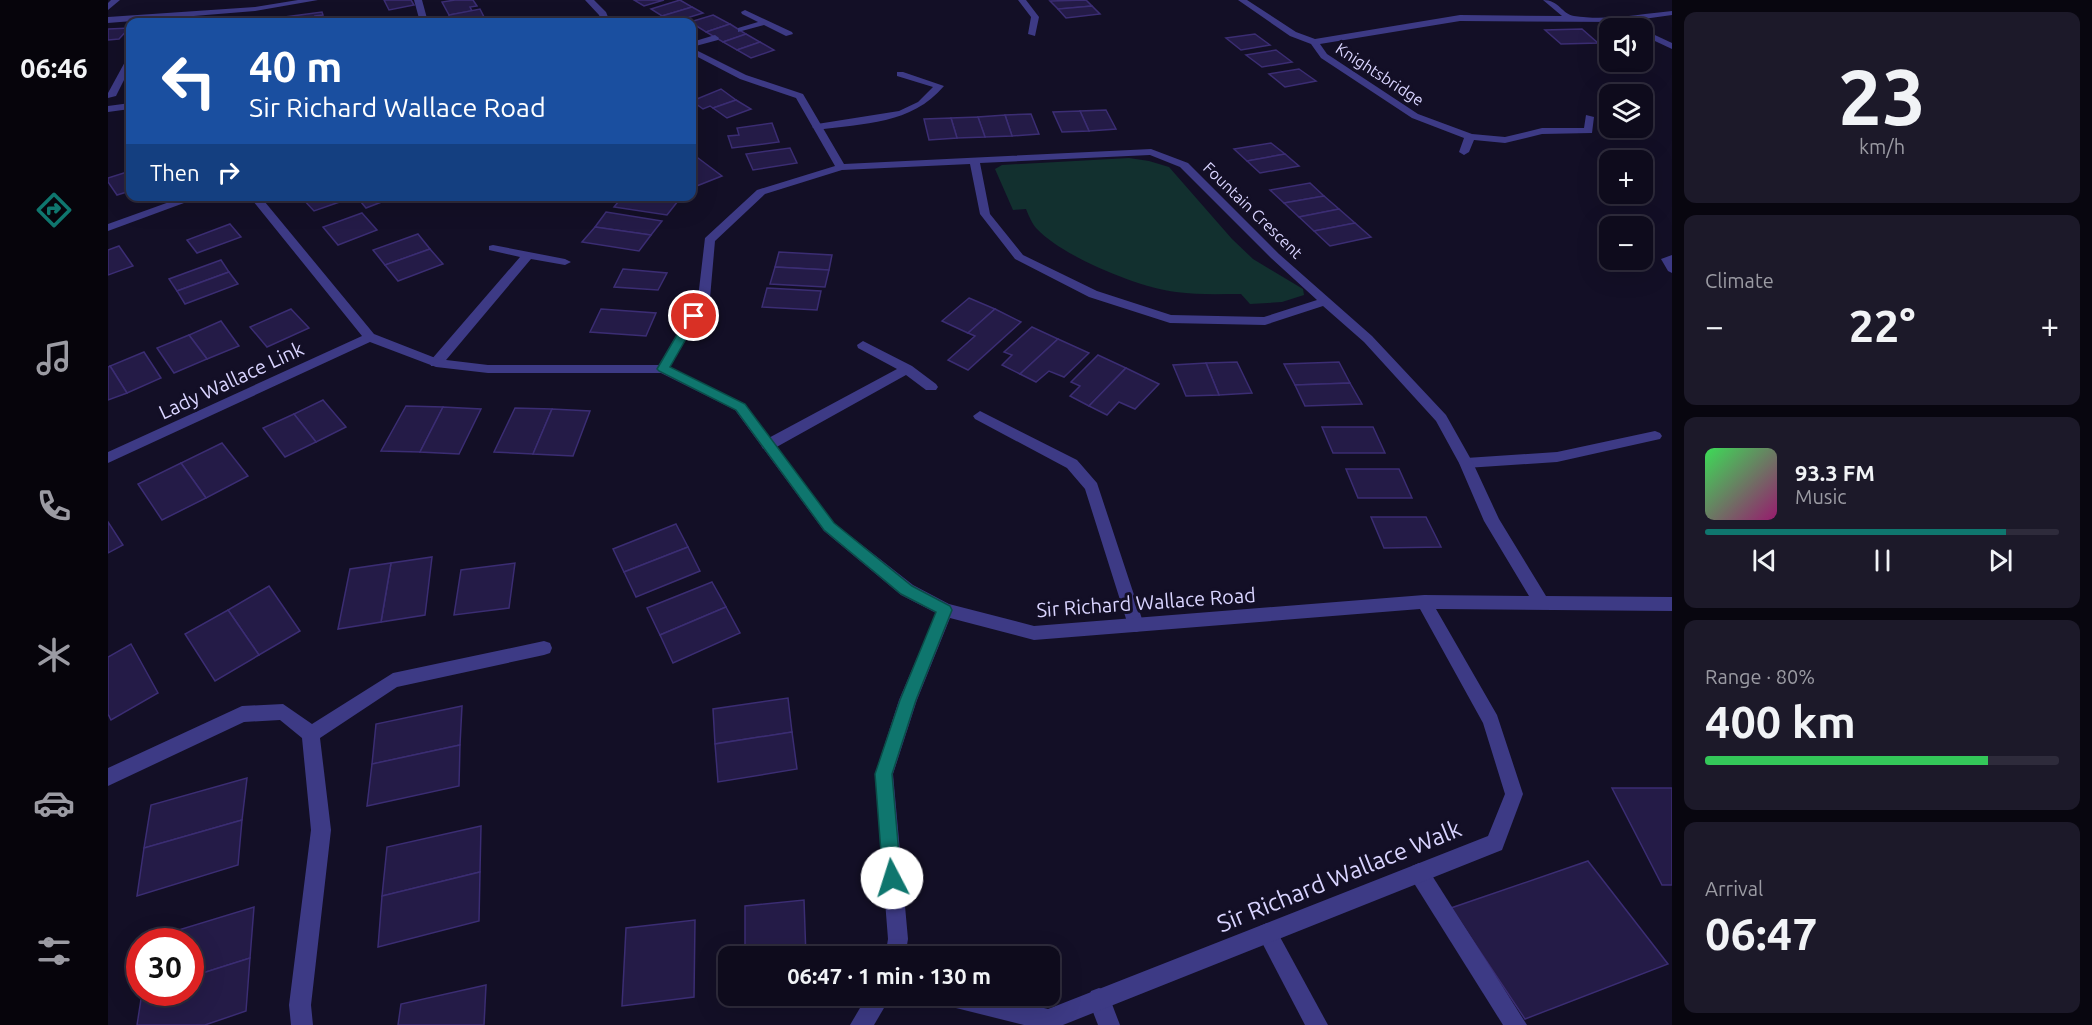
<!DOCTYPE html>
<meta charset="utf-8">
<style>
body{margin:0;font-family:Ubuntu,sans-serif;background:#1c1929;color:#f1f3f6;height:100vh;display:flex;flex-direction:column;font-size:22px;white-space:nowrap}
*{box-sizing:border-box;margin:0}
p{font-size:20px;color:#9b9ba3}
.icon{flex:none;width:33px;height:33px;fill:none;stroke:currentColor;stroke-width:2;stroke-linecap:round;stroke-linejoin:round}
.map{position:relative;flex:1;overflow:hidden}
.side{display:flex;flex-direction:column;gap:12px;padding:12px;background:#08060f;width:420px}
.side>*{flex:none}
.top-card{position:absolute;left:18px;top:18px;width:570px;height:183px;border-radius:12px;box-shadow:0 6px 24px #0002,0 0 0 2px #2e2b3b;background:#1a4fa0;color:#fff;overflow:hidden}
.buttons{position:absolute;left:1491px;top:18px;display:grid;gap:12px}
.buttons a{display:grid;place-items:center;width:54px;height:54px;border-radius:12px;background:#0e0b1c;box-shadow:0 6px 24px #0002,0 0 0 2px #2e2b3b;font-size:30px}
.speed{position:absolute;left:18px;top:928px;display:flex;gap:12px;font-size:30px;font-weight:700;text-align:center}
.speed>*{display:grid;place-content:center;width:78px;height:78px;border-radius:50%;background:#0e0b1c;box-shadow:0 6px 24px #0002,0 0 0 2px #2e2b3b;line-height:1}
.speed .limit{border:9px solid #d22;background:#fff;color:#111}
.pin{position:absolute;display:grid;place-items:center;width:51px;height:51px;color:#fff;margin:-26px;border:3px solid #fff;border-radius:50%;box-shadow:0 2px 6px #0007}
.me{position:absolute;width:66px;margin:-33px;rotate:355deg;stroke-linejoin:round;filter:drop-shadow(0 0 4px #0008)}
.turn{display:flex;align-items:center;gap:21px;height:126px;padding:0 24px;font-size:27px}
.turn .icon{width:78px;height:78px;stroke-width:2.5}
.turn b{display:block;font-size:42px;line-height:51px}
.then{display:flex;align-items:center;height:57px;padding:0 24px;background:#0003;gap:12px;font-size:22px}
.big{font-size:45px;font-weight:700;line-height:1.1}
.side .tile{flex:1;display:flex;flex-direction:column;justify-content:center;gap:9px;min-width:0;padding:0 21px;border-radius:12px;background:#1c1929}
.side .dial{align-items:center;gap:0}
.dial b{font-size:78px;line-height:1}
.song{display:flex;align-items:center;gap:18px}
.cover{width:72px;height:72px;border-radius:9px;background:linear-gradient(135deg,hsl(130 70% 55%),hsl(320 70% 35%))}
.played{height:6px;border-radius:3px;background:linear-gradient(90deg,#0f766e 85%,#2e2b3b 85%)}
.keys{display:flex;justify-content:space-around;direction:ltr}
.heat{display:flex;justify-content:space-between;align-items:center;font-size:33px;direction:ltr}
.charge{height:9px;border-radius:4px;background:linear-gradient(90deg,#34c759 80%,#2e2b3b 0)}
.trip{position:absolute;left:610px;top:946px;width:342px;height:60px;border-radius:12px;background:#0e0b1c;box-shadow:0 6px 24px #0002,0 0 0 2px #2e2b3b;font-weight:700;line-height:60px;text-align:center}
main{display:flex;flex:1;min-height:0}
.menu{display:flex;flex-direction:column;width:108px;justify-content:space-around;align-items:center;background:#06040b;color:#9b9ba3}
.menu .icon{width:42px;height:42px}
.menu .current{color:#0f766e}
.menu b{font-size:27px;color:#f1f3f6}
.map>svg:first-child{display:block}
.green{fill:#12302f}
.building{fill:#241b47;stroke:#3b2d73;stroke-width:1.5}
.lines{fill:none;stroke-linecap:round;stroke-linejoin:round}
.service{fill:#3d3a85;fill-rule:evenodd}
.minor{fill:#3d3a85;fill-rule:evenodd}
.route{fill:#0f766e;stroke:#0a4d48;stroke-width:1.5}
.labels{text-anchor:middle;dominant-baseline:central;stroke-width:6;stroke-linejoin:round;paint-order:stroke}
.far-street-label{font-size:16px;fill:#d9d4ff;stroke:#130f26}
.street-label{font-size:20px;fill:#d9d4ff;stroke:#130f26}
.near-street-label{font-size:24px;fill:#d9d4ff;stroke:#130f26}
</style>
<main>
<nav class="menu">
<b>06:46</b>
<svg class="icon current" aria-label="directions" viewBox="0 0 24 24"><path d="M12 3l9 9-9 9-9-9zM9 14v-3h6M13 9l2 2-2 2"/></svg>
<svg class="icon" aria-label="music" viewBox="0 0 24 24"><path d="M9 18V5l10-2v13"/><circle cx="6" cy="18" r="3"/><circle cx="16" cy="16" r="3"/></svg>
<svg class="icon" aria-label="phone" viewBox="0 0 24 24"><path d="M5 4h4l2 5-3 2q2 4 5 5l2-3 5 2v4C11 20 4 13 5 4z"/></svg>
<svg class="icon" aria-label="climate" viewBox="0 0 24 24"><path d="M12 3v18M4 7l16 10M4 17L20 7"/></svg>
<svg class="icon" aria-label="car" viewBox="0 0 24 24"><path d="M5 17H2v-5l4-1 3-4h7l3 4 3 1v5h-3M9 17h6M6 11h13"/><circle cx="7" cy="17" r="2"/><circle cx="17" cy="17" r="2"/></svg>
<svg class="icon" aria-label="filters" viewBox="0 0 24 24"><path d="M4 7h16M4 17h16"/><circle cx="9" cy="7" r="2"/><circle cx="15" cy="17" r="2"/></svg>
</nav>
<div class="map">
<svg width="1564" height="1025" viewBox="0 0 1564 1025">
<rect width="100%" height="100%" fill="#130f26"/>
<path class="green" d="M 1021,158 L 1041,161 L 1061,167 L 1124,239 L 1145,259 L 1195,289 L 1196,295 L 1174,302 L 1142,304 L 1133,294 C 1111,294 1090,295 1068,292 C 1031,288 954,256 929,229 C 924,224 921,216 918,209 L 905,210 L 887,169 L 894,165 Z"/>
<g class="building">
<polygon points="276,0 303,0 306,5 281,10"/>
<polygon points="347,0 365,0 369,6 362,7 364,11 341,15 334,2"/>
<polygon points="526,0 556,0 536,6"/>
<polygon points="572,0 584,7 554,16 543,9"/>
<polygon points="978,0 984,6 950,9 942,1"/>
<polygon points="984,6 992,14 958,18 950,9"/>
<polygon points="584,7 595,13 566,22 554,16"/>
<polygon points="372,9 376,17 374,20 342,22 341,15"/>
<polygon points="214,12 215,15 207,16 209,22 177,22 177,17"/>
<polygon points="605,15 622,24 598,32 582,22"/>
<polygon points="622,24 638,34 615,42 598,32"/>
<polygon points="21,28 11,39 0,40 0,29"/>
<polygon points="1474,29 1490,43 1453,44 1437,30"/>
<polygon points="638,34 652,42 629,50 615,42"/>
<polygon points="1147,34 1162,45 1133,50 1118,38"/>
<polygon points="652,42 666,50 643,58 629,50"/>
<polygon points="1168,50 1184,62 1154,67 1138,55"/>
<polygon points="1191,69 1208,81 1177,87 1161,74"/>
<polygon points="613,89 628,100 605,108 602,106 595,109 584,101"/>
<polygon points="628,100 643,109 619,118 605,108"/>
<polygon points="998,110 1008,129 981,131 972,111"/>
<polygon points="972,111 981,131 954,132 945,112"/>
<polygon points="923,114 931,134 904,136 897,115"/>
<polygon points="897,115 904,136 877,137 870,117"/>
<polygon points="870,117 877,137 849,138 843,118"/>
<polygon points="843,118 849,138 821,140 816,119"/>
<polygon points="664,123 671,142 624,148 620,136 631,135 629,128"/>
<polygon points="1163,143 1177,154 1139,161 1126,149"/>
<polygon points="682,148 689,163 645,170 638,154"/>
<polygon points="1177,154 1191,166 1152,173 1139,161"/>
<polygon points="590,158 614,176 586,187 584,185 584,160"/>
<polygon points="22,171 22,191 9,195 0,182 0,178"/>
<polygon points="1202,183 1216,196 1176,203 1162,190"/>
<polygon points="238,196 240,199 206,211 193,197"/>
<polygon points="248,196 282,196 284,198 258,208"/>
<polygon points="515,196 540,196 570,201 559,215 506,207"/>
<polygon points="540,196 574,196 570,201"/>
<polygon points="1216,196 1231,209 1191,217 1176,203"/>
<polygon points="1231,209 1247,223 1206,231 1191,217"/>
<polygon points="498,212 554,221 543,235 487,227"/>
<polygon points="254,213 269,230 230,245 215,227"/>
<polygon points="1247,223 1263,237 1222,246 1206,231"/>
<polygon points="122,224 133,237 89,253 79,240"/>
<polygon points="487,227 543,235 531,251 474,242"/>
<polygon points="310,234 322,249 277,265 265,250"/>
<polygon points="11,246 25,266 0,275 0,250"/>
<polygon points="322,249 335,264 290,281 277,265"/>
<polygon points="671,252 724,255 721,270 667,267"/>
<polygon points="113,260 121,272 69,291 61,279"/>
<polygon points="667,267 721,270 717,287 662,284"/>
<polygon points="515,269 559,273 550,290 506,287"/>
<polygon points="121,272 130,284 77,304 69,291"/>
<polygon points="659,288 713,291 709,310 654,307"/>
<polygon points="861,298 887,309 860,333 834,321"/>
<polygon points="183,309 201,328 159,347 142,327"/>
<polygon points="493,309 548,313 538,336 482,332"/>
<polygon points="887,309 913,322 860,370 840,360 867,336 860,333"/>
<polygon points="113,321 131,346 99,359 81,335"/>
<polygon points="924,327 950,339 912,374 894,365 904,355 896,352"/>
<polygon points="81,335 99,359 66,373 49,348"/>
<polygon points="950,339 981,353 956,377 941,371 928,382 912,374"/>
<polygon points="36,352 53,378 19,393 2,366"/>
<polygon points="990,355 1018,368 981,406 962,396 972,386 963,382"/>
<polygon points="1129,362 1144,393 1111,395 1098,363"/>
<polygon points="1231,362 1242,383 1187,385 1176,364"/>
<polygon points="1098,363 1111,395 1078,396 1065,365"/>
<polygon points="2,366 19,393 0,400 0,367"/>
<polygon points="1018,368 1051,384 1027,409 1011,402 999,415 981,406"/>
<polygon points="1242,383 1254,404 1197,406 1187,385"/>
<polygon points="215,400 238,427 208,442 186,414"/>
<polygon points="298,406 335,407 312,452 273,451"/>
<polygon points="335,407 373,409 351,454 312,452"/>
<polygon points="407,408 444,409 425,454 386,452"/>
<polygon points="444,409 482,411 465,456 425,454"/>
<polygon points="186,414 208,442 177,457 155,428"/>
<polygon points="1214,427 1265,427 1277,453 1225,453"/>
<polygon points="114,443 140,476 98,498 73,463"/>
<polygon points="73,463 98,498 54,520 30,484"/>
<polygon points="1238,469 1291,469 1304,498 1250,498"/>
<polygon points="1263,517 1318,517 1333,547 1276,548"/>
<polygon points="0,522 15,545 0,553"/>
<polygon points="568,524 580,547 516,572 505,549"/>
<polygon points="580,547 592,571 528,597 516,572"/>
<polygon points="324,557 317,615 273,622 283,563"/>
<polygon points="283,563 273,622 230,629 242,569"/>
<polygon points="407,563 401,608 346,615 353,570"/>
<polygon points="604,582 618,607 552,635 539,608"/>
<polygon points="161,586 192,631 151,655 120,610"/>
<polygon points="618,607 632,633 565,663 552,635"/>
<polygon points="120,610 151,655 107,681 77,634"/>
<polygon points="23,644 50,693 3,720 0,714 0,657"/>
<polygon points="680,698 684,732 607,744 605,709"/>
<polygon points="354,706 352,745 264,764 268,724"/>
<polygon points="684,732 689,769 610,782 607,744"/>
<polygon points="352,745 351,786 259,806 264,764"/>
<polygon points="139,778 134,820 36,848 43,805"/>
<polygon points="1504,788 1564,788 1564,885 1554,885"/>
<polygon points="134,820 130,865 29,896 36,848"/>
<polygon points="373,826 372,872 274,896 279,847"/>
<polygon points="1480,861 1560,964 1417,1019 1343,908"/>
<polygon points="372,872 371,921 270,947 274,896"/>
<polygon points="696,900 698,957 637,957 637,906"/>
<polygon points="146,907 142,958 82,977 82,942 41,942 41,939"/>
<polygon points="587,920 586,997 514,1006 518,928"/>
<polygon points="142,958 138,1011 97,1025 29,1025 34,993 82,993 82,977"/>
<polygon points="378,985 376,1025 290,1025 293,1004"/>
</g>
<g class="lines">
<g class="service">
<polygon points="3,0 12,0 0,10 0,3"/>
<polygon points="306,0 314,0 320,22 312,22"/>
<polygon points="637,10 684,32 685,34 678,36 656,25 630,32 630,28 650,22 634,14 633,12"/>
<polygon points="393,19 397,22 388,22 389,20"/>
<polygon points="607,35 611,38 610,40 584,47 584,42"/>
<polygon points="22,57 22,68 8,96 0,98 0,93 18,60"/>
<path d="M 789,72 L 795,72 L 836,86 C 803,125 756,123 709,130 L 704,127 L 709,124 L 791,111 L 810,102 L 825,87 L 789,76 Z"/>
<polygon points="317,196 327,196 327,197 322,200"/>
<polygon points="385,245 457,259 463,262 457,265 423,259 333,366 323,366 322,363 323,360 412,257 381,250 381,246"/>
<polygon points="755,341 804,366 828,384 830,387 828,390 818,390 798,375 665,449 655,449 653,445 655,441 789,369 750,348 749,345"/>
<polygon points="872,411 969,460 989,483 1036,625 1034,630 1028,632 1022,630 1020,625 977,489 959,468 867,419 865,416"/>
<polygon points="1547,431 1552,433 1554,436 1552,439 1449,462 1358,468 1351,463 1358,458 1449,452"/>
<polygon points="1311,863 1318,866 1419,1025 1395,1025 1304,880 1301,873 1304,866"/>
<polygon points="1159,923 1166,926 1220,1025 1197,1025 1149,933 1152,926"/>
<polygon points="991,988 999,991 1012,1025 990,1025 980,999 983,991"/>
</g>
<g class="minor">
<polygon points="190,0 210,0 147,11 0,23 0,17 147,7"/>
<polygon points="477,0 486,0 498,12 502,22 494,22 491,15"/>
<polygon points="910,0 918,0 931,17 927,36 920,34 923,17"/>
<path d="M 1130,0 L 1139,0 L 1188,32 L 1207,39 L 1352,15 L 1454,16 L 1435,0 C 1451,0 1454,14 1466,16 C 1498,21 1533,14 1564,11 L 1564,15 L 1514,22 L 1352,21 L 1212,44 L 1219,54 L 1310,114 L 1364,134 L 1397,137 L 1434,128 L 1476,128 L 1478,115 L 1486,117 L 1484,133 L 1434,134 L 1397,143 L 1366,140 L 1361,152 L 1356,155 L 1351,152 L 1356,138 L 1304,118 L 1213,58 L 1203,44 L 1182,36 Z"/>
<polygon points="1534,29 1564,43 1564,49 1534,35"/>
<path d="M 584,48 L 638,75 L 695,94 L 736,164 L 1043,149 L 1080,163 L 1171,254 L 1264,336 L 1338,415 L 1365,463 L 1391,519 L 1438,596 L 1564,597 L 1564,611 L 1328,609 L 1389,715 L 1415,794 L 1394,850 L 955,1025 L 916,1025 L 844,1007 L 836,1004 L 833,996 L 887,996 L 940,1009 L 1380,836 L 1397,794 L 1375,723 L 1312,609 L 926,640 L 842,618 L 809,700 L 785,774 L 800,939 L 797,957 L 777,957 L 780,939 L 767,774 L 791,700 L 828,613 L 793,595 L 716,531 L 627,410 L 553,373 L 380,373 L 328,367 L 262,342 L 0,463 L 0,452 L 254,336 L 141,196 L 152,196 L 266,334 L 330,359 L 380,365 L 551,365 L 590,298 L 597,238 L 649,190 L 727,166 L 688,98 L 632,79 L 584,54 ZM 1042,155 L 1072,167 L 1163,258 L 1209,300 L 1156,317 L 1063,315 L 989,291 L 915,255 L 882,214 L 872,163 ZM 862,164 L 872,214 L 907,259 L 981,297 L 1062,323 L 1157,325 L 1215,306 L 1256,342 L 1328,421 L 1351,463 L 1376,521 L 1421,596 L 1316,595 L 926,626 L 841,604 L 805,585 L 726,523 L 637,404 L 562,367 L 602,298 L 607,241 L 657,194 L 734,170 Z"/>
<polygon points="22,103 22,109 0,112 0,106"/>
<polygon points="78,196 95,196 0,231 0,224"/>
<polygon points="1564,255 1564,273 1560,271 1553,259"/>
<polygon points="436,641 442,643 444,648 442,653 436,655 289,687 212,738 223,830 203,1005 205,1025 183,1025 181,1005 203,830 194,738 172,720 136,722 0,786 0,768 134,706 175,704 204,724 285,673"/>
<polygon points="759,996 783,996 766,1025 742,1025"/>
</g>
</g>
<polygon class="route" points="586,312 591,316 562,367 637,404 726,523 804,586 842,606 844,610 808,700 784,774 793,878 791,884 784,887 778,884 775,878 767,774 792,700 828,612 793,594 716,530 628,410 551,371 549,369 580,316"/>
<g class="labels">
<g class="far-street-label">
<text transform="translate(1272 74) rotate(33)">Knightsbridge</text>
<text transform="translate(1145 210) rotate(44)">Fountain Crescent</text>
</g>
<g class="street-label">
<text transform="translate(123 380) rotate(-25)">Lady Wallace Link</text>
<text transform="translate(1038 602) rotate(-4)">Sir Richard Wallace Road</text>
</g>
<g class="near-street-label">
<text transform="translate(1231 876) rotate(-22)">Sir Richard Wallace Walk</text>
</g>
</g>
</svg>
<div class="buttons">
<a><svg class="icon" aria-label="sound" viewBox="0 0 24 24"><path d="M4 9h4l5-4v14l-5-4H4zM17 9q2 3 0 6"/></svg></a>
<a><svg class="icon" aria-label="layers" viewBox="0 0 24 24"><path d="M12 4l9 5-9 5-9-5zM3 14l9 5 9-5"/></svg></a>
<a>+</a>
<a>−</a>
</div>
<div class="speed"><div class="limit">30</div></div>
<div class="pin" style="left:586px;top:316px;background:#d93025"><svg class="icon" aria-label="arrive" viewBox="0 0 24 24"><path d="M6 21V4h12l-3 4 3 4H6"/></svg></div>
<svg class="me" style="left:784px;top:878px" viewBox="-20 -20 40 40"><circle r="19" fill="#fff"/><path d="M0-13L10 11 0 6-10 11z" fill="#0f766e"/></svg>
<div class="trip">06:47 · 1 min · 130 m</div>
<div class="top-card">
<div class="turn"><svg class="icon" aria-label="left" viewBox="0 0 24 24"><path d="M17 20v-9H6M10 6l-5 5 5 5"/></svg><div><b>40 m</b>Sir Richard Wallace Road</div></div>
<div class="then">Then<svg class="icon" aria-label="right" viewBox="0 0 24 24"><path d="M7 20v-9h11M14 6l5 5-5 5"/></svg></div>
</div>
</div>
<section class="side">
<div class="tile dial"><b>23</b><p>km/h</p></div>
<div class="tile"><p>Climate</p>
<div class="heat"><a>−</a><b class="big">22°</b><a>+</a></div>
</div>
<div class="tile">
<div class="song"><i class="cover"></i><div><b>93.3 FM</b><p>Music</p></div></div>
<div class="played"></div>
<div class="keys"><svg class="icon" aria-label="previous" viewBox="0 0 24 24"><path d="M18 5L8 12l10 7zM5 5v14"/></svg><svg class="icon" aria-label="pause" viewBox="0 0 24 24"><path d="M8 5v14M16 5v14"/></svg><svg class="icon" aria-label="next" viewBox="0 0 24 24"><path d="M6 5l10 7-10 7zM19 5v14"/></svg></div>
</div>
<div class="tile"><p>Range · 80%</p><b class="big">400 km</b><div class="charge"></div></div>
<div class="tile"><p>Arrival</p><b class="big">06:47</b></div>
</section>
</main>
